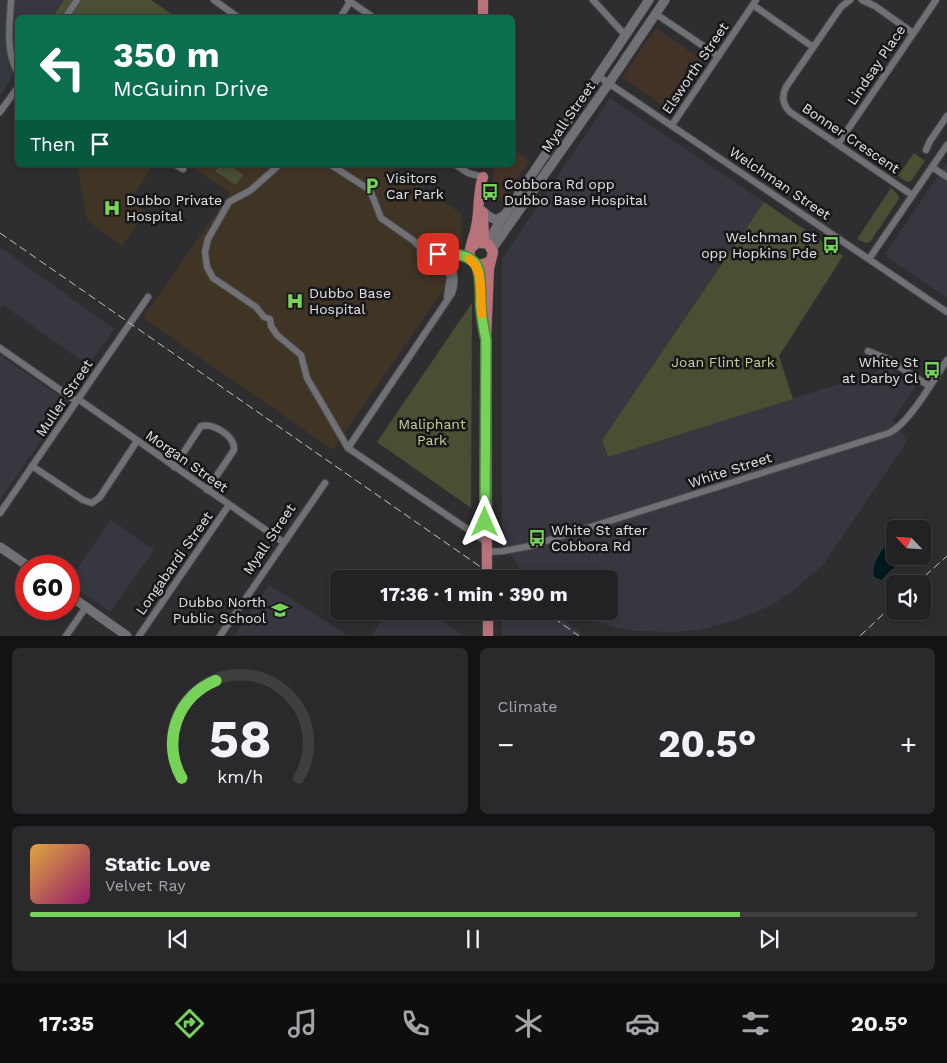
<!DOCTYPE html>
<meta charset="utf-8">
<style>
body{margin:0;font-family:"Work Sans",sans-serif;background:#2a2a2d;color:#f1f3f6;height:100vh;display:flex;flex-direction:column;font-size:19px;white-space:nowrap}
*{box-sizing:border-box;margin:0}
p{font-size:16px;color:#a2a4a7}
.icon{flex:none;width:28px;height:28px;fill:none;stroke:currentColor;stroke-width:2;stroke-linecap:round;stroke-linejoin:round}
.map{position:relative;height:636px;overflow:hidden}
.panel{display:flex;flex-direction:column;gap:12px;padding:12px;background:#131314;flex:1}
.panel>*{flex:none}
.banner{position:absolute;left:15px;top:15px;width:500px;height:152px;border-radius:8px;box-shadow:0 2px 8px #0003,0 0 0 1px #3f3f42;background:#0b6e4f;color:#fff;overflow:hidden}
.needle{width:32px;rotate:295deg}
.controls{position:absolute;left:886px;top:520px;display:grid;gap:10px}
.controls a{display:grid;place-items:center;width:45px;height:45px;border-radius:8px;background:#222225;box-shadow:0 2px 8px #0003,0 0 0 1px #3f3f42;font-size:25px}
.speed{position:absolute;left:15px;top:555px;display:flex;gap:10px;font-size:25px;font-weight:700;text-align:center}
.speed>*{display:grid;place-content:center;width:65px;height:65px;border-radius:50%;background:#222225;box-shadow:0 2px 8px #0003,0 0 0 1px #3f3f42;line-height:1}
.speed .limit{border:8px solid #d22;background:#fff;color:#111}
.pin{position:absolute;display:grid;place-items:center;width:42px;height:42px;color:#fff;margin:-21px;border-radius:10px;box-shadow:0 2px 8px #0006}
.me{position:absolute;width:55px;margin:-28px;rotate:0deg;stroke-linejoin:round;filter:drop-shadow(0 0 4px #0008)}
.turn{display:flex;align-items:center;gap:18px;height:105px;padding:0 15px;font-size:22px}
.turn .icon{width:65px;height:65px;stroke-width:2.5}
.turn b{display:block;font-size:35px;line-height:42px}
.then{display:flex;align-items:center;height:48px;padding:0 15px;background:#0003;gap:10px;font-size:19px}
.big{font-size:38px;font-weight:700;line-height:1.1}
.panel .card{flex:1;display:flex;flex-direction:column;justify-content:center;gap:8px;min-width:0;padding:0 18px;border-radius:8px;background:#2a2a2d}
.panel .dial{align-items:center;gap:0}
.dial svg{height:130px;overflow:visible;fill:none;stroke:#3f3f42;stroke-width:7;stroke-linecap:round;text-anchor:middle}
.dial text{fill:#f1f3f6;stroke:none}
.song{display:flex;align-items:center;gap:15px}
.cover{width:60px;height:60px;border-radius:8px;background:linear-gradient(135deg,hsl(40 70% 55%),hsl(320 70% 35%))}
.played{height:5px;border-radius:2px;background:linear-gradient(90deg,#77d259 80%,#3f3f42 80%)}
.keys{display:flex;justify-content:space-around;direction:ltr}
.heat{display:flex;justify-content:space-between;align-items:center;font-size:28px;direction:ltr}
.panel .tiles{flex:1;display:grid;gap:12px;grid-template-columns:1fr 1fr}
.card:last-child{grid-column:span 2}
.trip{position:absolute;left:330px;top:570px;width:288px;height:50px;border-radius:8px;background:#222225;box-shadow:0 2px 8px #0003,0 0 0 1px #3f3f42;font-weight:700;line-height:50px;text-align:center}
.tab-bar{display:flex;height:80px;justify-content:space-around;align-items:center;background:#0e0e0f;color:#a2a4a7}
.tab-bar .icon{width:35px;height:35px}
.tab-bar .on{color:#77d259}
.tab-bar b{font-size:22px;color:#f1f3f6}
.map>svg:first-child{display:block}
.commercial{fill:#433227}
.built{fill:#37373f}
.medical{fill:#403425}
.green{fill:#484f33}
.water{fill:#001a1f}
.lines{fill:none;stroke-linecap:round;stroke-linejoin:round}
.street-casing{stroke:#4c4c4e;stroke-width:8}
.secondary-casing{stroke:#4c4c4e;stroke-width:10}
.primary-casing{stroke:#4c4c4e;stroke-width:11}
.street{stroke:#717175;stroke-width:6}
.secondary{stroke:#717175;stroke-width:9}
.primary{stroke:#b7727a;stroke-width:10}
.rail{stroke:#c3c3c5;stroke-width:1;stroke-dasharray:8 4;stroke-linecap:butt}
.route-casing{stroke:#4d883a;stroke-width:12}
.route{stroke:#77d259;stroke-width:9}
.slow{stroke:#f59e0b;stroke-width:9}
.labels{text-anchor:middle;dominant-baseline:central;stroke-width:5;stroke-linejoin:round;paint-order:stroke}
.street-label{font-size:14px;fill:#e4e4e6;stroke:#171618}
.poi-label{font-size:14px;fill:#e4e4e6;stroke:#171618;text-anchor:start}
.park-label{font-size:14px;fill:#c3d48f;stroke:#171618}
</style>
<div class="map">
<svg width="947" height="636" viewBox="0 0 947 636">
<rect width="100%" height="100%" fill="#2e2e31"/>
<g class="commercial">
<polygon points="656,28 705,62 670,111 622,77"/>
<polygon points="513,152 516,152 530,161 501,201 492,200 493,165 512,165"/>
</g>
<g class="built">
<polygon points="0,0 64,0 52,17 18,18 17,69 0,95"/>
<polygon points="610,98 764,202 602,440 607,457 877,372 883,364 916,386 893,421 907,441 823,565 791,592 772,605 736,620 699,630 671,632 636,631 606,625 570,611 609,611 609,579 524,579 517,563 502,544 502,259"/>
<polygon points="947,163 947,298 887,257 886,253"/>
<polygon points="0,247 114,329 88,365 3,305 0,308"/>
<polygon points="0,355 65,400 66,404 0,500"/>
<polygon points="111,520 154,550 110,612 69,583 69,580"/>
<polygon points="269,585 347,635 235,635"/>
<polygon points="388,611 428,611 463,635 372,635"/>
<polygon points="502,611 549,611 584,635 502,635"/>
</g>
<g class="medical">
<polygon points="77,165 154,165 131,198 137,202 135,205 146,212 122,246 87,220"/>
<polygon points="188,165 390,165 462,214 462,248 441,252 447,284 333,450 143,318 230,193"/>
</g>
<g class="green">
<polygon points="64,0 151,0 176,17 52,18"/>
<polygon points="914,153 925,161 911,181 907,182 898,176"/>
<polygon points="220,165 229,165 243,175 236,185 215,171"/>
<polygon points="891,188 898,195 899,199 870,242 866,243 857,239"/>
<polygon points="764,202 843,256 779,356 793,399 608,457 602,440"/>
<polygon points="472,303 471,508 377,442"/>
</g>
<path class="water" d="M 895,534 L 895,556 L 906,556 L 881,580 L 874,577 C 871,560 885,547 895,534 Z"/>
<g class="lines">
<g class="street-casing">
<g id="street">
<path d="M 11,0 C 10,23 5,52 18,73"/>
<polyline points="214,0 239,18"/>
<polyline points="348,0 374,18"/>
<polyline points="593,0 625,35"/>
<path d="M 850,0 L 841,7 L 786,87 C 781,97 783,105 790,112 L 912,195"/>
<polyline points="862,0 875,6 913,33"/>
<polyline points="753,5 813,47"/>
<polyline points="656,14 718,56"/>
<polyline points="65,18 77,0"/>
<polyline points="340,18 350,2"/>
<polyline points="598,76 947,312"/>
<polyline points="0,112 18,87"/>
<polyline points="672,125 756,0"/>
<polyline points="838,144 936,0"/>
<polyline points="926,150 930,141 947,116"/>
<polyline points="176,165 183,169"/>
<polyline points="279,165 251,190 229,202 208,239 205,252 207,267 213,278 256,307 264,317 270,319 271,326 277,335 301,355 307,378 348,448 485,541"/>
<polyline points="331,165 370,190 381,218 414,241 422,250"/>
<polyline points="456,165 468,173 483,177"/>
<polyline points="932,167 947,177"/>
<circle cx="425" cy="253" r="5"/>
<polyline points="430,254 455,254 471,259"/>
<polyline points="447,254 447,262 450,277 447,297"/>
<polyline points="869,259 947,145"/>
<polyline points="0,348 76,401"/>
<polyline points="868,351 888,359 929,386"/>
<polyline points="78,399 283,542"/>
<path d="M 348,448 L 452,293 C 458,278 450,268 453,254"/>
<polyline points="32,466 83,500 92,503 100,497 137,441"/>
<path d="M 174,467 L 201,426 C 214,423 235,436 234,450 L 207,490"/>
<polyline points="0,513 148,297"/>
<path d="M 486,552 L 504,551 L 530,546 L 889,433 C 910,423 933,380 947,360"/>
<polyline points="66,636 86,607"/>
<polyline points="139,636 229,505"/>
<polyline points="220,636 325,483"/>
</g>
</g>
<g class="secondary-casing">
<g id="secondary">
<polyline points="483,211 488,216 496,220 505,215"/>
<polyline points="486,243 649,0"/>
<polyline points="492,249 609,83 665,0"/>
<polyline points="0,547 28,566"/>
<polyline points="69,595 127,636"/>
</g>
</g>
<g class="primary-casing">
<g id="primary">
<polyline points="483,0 483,18"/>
<path d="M 483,177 C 477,193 480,210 476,227 C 475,237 463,256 475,263 C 480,266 485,264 490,261"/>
<polyline points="483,213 484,242"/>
<polyline points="471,248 478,242 488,244 493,252 489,269 486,340 487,579"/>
<polyline points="476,264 479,275 483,324"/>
<polyline points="488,611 488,636"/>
</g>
</g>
<use href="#street" class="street"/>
<use href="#secondary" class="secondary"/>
<use href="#primary" class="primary"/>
<g class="rail">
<polyline points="0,233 498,579"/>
<polyline points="916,584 947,556"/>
<polyline points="544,611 579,636"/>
<polyline points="860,636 895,603"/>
</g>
</g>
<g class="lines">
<g class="route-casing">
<path id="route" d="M 438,254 C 450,254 466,253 475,263 C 482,271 480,297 481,309 C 482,319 484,330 486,340 L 485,522"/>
</g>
<use href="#route" class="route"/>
<path class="slow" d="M 469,259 C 485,270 479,296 482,314"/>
</g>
<defs>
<g id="parking-bare" transform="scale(1.35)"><path d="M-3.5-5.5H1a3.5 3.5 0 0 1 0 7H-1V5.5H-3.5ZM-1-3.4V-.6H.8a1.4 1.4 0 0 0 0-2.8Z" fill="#77d259" stroke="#171618" stroke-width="2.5" paint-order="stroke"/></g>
<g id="bus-bare" transform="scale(1.35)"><path d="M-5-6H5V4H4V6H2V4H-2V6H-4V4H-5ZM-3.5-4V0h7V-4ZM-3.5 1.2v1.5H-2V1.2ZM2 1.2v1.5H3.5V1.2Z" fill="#77d259" stroke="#171618" stroke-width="2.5" paint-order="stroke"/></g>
<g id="hospital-bare" transform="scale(1.35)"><path d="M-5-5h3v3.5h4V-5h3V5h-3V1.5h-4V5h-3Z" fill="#77d259" stroke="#171618" stroke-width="2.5" paint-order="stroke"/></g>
<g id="school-bare" transform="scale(1.35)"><path d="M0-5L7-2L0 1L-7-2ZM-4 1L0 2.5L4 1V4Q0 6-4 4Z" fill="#77d259" stroke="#171618" stroke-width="2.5" paint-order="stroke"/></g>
</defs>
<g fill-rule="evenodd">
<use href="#parking-bare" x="372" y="186"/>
<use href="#bus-bare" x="490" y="192"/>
<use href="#hospital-bare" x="112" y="208"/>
<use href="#bus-bare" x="831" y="245"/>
<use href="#hospital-bare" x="295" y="301"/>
<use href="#bus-bare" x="932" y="370"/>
<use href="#bus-bare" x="537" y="538"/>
<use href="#school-bare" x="280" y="610"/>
</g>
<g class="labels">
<g class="street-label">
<text transform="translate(876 65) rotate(-56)">Lindsay Place</text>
<text transform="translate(695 68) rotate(-56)">Elsworth Street</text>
<text transform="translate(568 117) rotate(-55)">Myall Street</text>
<text transform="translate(851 138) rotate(34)">Bonner Crescent</text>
<text transform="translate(780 183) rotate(34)">Welchman Street</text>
<text transform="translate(64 398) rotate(-56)">Muller Street</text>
<text transform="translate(187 461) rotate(35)">Morgan Street</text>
<text transform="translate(730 470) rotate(-18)">White Street</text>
<text transform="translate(269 539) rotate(-56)">Myall Street</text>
<text transform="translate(174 563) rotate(-55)">Longabardi Street</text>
</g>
<g class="poi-label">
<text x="386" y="178">Visitors<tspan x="386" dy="16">Car Park</tspan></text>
<text x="504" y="184">Cobbora Rd opp<tspan x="504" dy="16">Dubbo Base Hospital</tspan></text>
<text x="126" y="200">Dubbo Private<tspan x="126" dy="16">Hospital</tspan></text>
<text x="817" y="237" text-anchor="end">Welchman St<tspan x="817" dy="16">opp Hopkins Pde</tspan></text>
<text x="309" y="293">Dubbo Base<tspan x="309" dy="16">Hospital</tspan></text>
<text x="918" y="362" text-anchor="end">White St<tspan x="918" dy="16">at Darby Cl</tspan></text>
<text x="551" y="530">White St after<tspan x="551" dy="16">Cobbora Rd</tspan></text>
<text x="266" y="602" text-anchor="end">Dubbo North<tspan x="266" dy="16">Public School</tspan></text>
</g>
<g class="park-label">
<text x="723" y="362">Joan Flint Park</text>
<text x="432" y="424">Maliphant<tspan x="432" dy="16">Park</tspan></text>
</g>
</g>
</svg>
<div class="controls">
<a><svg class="needle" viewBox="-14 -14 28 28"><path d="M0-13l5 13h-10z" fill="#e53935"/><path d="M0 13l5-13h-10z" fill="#a2a4a7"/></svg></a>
<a><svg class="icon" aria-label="sound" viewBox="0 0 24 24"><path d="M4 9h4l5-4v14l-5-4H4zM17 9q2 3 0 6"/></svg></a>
</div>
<div class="speed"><div class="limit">60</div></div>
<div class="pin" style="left:438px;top:254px;background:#d93025"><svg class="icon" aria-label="arrive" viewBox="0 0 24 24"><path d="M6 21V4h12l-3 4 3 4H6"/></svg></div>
<svg class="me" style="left:485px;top:522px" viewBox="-20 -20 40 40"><path d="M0-17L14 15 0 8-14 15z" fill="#77d259" stroke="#fff" stroke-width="4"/></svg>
<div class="trip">17:36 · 1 min · 390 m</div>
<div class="banner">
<div class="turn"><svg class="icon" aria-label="left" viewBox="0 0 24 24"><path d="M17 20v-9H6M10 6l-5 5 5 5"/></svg><div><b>350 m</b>McGuinn Drive</div></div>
<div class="then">Then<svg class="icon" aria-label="arrive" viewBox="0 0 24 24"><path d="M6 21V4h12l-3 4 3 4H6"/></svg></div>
</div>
</div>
<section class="panel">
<div class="tiles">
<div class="card dial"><svg viewBox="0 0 100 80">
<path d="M14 69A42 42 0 1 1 86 69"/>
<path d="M14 69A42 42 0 0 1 35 9" stroke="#77d259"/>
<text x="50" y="56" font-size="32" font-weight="700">58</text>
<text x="50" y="72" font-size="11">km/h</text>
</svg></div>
<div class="card"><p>Climate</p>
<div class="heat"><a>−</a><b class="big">20.5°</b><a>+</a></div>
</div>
<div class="card">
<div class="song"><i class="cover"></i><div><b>Static Love</b><p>Velvet Ray</p></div></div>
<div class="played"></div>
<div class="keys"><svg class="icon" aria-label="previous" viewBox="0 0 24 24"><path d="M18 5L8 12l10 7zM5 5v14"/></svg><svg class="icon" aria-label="pause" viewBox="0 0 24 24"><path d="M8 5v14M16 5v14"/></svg><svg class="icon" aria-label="next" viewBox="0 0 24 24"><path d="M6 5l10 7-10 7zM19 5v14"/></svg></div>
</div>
</div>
</section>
<nav class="tab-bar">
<b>17:35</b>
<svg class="icon on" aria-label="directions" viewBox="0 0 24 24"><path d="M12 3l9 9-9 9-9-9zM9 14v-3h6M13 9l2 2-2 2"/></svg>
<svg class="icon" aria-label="music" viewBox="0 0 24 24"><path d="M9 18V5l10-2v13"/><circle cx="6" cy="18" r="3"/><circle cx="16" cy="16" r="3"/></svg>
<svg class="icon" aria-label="phone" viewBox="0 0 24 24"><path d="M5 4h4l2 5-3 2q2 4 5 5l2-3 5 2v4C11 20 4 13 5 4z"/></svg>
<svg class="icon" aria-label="climate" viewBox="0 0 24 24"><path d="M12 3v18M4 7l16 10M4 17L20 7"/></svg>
<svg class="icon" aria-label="car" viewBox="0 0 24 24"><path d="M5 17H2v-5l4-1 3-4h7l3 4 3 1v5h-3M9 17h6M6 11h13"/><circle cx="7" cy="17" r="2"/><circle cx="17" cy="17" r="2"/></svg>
<svg class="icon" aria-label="filters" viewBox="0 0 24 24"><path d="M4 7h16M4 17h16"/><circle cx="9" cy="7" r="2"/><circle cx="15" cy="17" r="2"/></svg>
<b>20.5°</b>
</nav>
